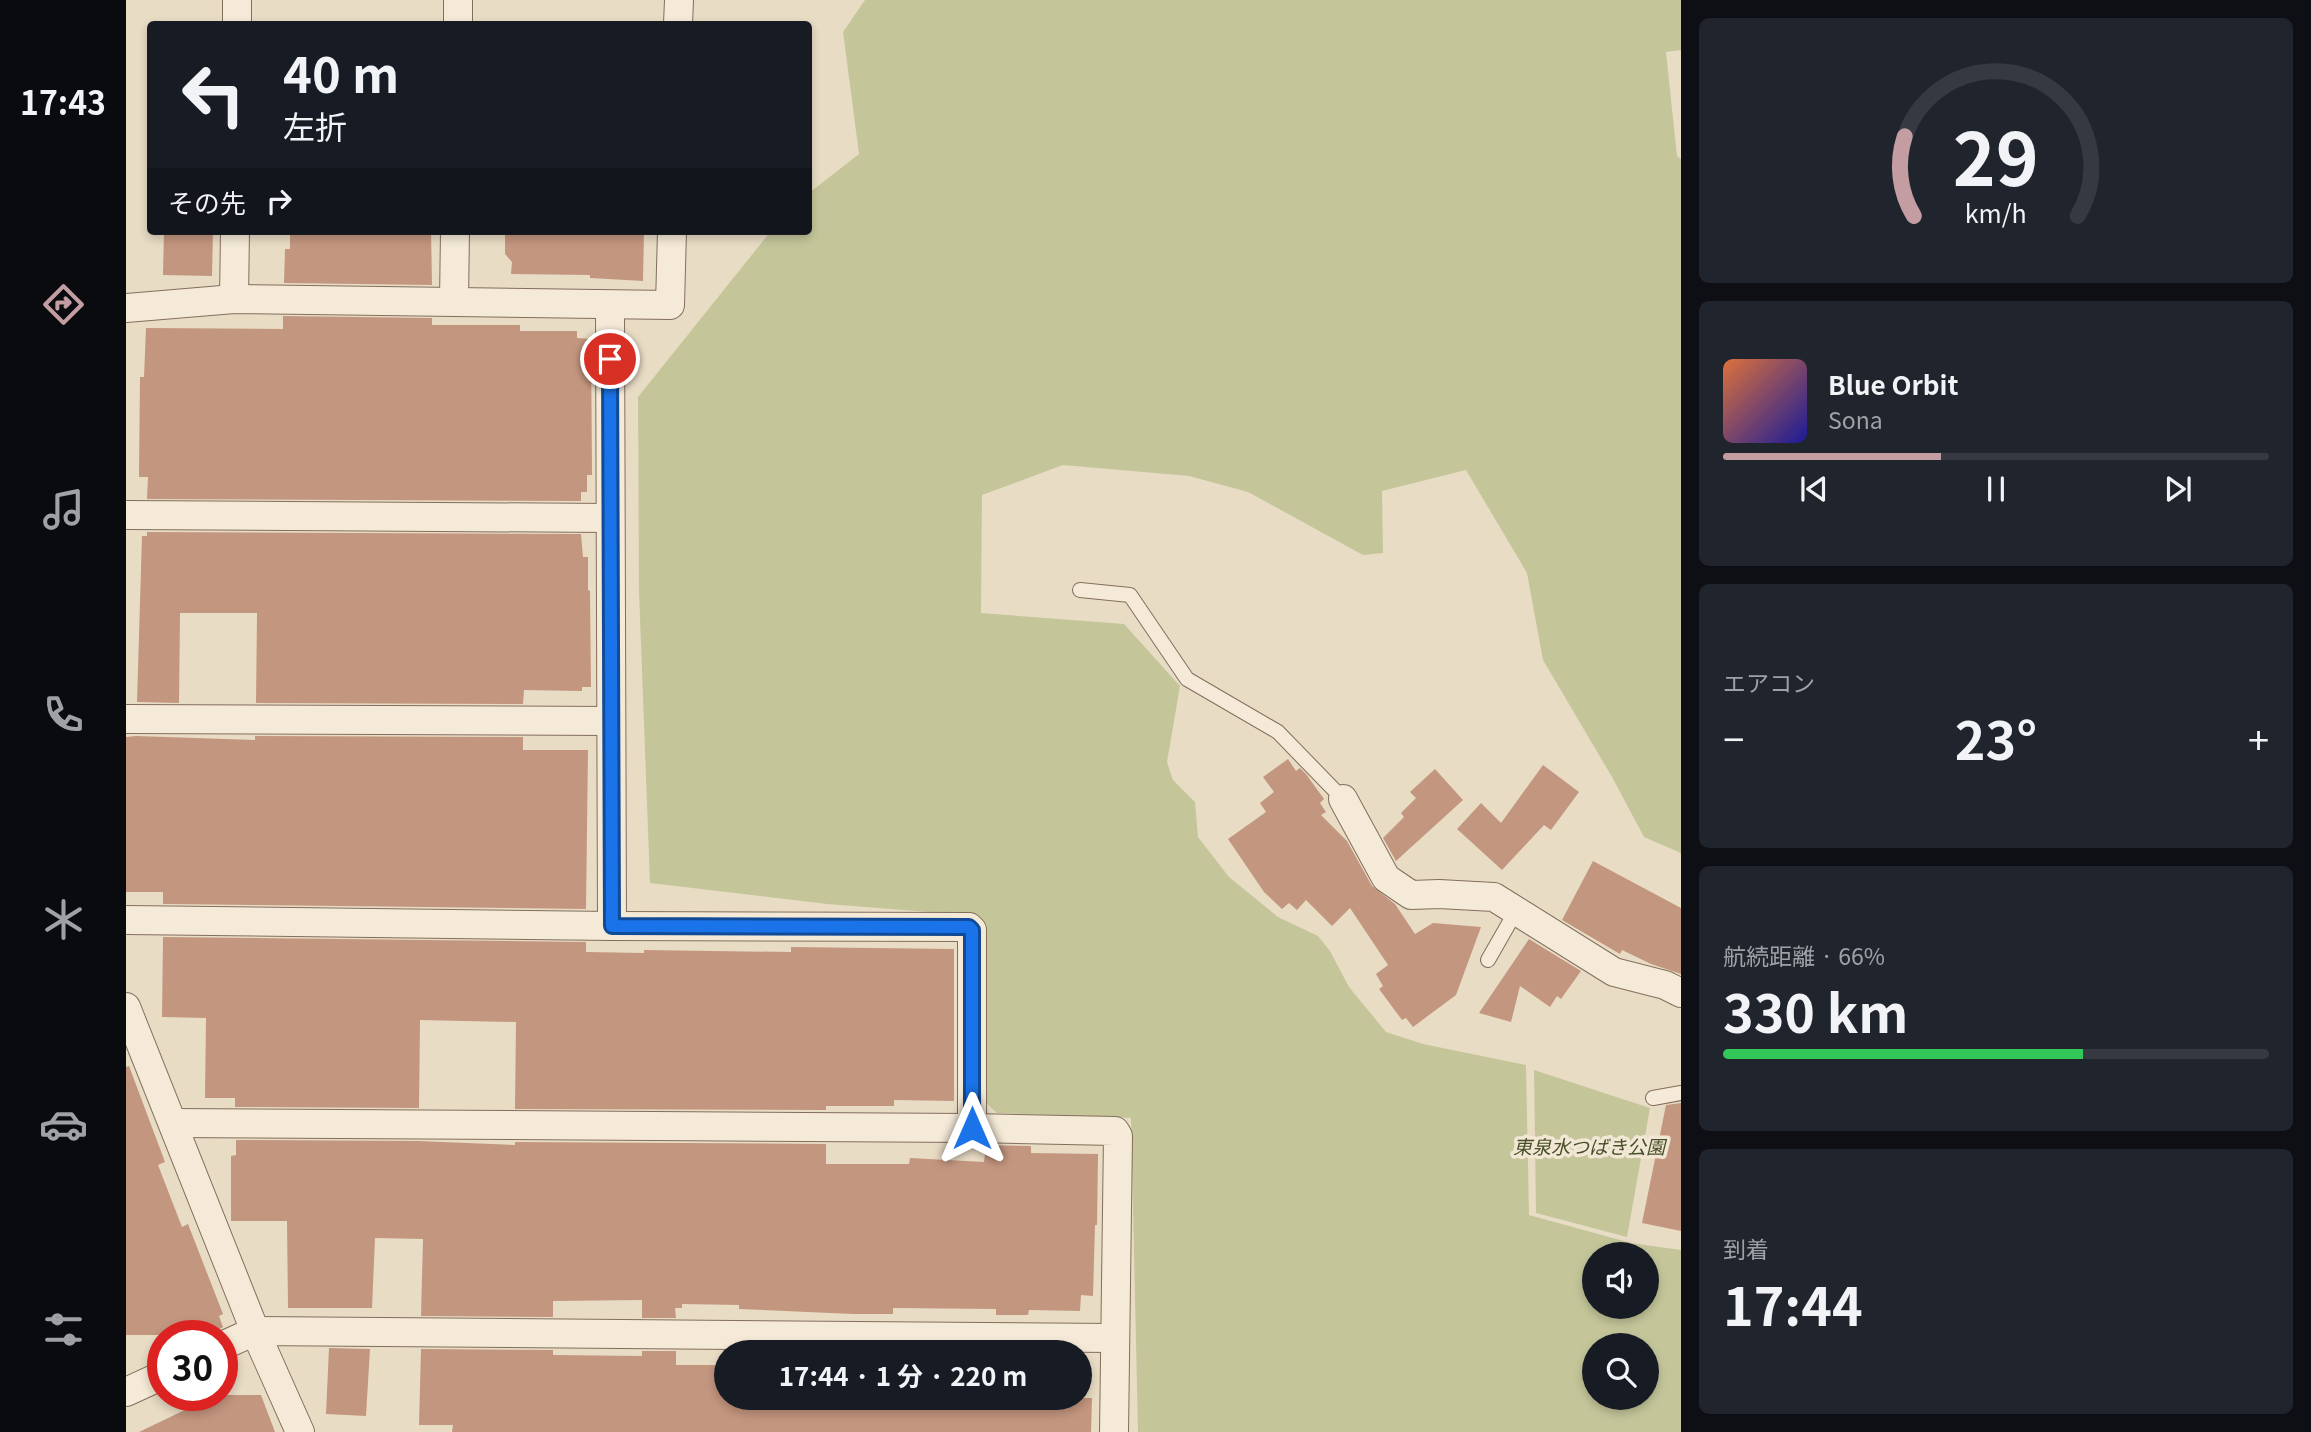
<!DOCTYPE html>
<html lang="ja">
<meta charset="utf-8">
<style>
body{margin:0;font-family:Georgia,"Noto Sans JP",serif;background:#20242c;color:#f1f3f6;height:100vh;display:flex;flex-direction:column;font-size:26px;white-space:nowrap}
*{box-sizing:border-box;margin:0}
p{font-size:23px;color:#9ea1a6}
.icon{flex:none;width:38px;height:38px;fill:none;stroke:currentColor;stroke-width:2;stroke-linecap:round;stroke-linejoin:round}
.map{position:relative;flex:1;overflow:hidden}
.panel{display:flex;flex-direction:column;gap:18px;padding:18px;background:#0d0f14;width:630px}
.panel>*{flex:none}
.top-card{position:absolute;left:21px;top:21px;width:665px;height:214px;border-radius:7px;box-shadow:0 4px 10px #0003;background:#171b24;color:#f1f3f6;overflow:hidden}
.controls{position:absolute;left:1456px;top:1242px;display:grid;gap:14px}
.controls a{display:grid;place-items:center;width:77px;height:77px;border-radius:50%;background:#171b24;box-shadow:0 4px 10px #0003;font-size:35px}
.speed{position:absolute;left:21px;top:1320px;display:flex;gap:14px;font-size:35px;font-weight:700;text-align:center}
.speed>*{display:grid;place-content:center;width:91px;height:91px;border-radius:50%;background:#171b24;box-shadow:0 4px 10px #0003;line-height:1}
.speed .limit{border:10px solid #d22;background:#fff;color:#111}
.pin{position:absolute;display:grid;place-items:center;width:60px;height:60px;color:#fff;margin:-30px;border:4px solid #fff;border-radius:50%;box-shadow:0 2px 7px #0007}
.me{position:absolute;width:77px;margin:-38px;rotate:0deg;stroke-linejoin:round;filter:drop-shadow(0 0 5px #0008)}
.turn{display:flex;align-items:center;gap:24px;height:147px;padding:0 21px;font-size:32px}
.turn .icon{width:91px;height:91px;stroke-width:2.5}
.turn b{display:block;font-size:49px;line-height:60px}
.then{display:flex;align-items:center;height:66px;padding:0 21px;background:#0003;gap:14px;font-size:26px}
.big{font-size:52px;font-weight:700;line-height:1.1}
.panel .tile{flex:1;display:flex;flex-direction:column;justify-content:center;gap:10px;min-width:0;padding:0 24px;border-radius:10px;background:#20242c}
.panel .dial{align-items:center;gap:0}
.dial svg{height:182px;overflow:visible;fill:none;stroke:#363941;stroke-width:7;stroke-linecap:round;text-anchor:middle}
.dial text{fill:#f1f3f6;stroke:none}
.song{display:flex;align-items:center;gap:21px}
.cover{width:84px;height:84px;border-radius:10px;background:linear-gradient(135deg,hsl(20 70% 55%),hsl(240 70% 35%))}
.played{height:7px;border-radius:4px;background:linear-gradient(90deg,#c39da2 40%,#363941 40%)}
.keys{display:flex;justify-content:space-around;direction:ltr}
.heat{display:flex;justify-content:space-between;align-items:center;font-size:38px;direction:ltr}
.charge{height:10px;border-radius:5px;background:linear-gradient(90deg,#34c759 66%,#363941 0)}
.trip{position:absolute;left:588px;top:1340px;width:378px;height:70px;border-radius:35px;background:#171b24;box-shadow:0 4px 10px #0003;font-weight:700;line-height:70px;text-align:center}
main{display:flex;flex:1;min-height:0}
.tabs{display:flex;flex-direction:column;width:126px;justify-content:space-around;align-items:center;background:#090b0e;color:#9ea1a6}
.tabs .icon{width:49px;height:49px}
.tabs .selected{color:#c39da2}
.tabs b{font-size:32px;color:#f1f3f6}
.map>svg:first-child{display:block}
.green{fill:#c4c69a;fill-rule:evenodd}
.building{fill:#c3967f}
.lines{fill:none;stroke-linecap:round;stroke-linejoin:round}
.lane-casing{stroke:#826e5d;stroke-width:16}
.street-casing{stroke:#826e5d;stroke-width:30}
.lane{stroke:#f5ead7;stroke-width:14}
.street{stroke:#f5ead7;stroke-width:28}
.route-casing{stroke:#114b97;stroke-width:18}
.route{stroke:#1a73e8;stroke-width:12}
.labels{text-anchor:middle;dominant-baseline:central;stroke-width:7;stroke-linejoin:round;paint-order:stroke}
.park-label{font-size:19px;font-style:italic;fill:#474e28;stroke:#f1e7d4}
</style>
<main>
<nav class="tabs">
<b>17:43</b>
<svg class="icon selected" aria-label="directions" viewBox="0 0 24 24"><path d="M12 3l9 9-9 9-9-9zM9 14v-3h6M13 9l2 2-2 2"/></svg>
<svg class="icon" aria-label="music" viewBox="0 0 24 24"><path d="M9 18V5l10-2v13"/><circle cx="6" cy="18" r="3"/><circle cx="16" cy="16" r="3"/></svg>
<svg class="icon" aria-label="phone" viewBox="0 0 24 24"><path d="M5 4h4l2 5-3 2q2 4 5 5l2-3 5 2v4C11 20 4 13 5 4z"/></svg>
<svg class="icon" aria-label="climate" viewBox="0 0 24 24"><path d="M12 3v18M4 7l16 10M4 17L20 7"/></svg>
<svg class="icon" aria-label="car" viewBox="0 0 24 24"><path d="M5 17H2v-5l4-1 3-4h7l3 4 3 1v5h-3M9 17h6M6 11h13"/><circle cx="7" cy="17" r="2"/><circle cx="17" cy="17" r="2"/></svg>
<svg class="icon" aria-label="filters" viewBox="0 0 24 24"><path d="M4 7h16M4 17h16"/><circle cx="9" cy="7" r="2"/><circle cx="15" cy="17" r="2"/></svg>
</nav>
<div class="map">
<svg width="1555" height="1432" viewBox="0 0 1555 1432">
<rect width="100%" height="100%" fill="#e9dcc5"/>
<g class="green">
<path d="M 739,0 L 1555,0 L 1555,50 L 1540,52 L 1551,156 L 1555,159 L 1555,853 L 1518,837 L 1486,777 L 1417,660 L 1401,573 L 1340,470 L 1256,491 L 1257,553 L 1237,555 L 1122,492 L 1063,476 L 937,465 L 856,495 L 855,613 L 998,624 L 1054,686 L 1041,762 L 1047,780 L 1069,802 L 1072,837 L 1103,877 L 1152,917 L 1192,936 L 1204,951 L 1223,987 L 1260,1032 L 1297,1044 L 1400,1065 L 1403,1215 L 1505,1243 L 1555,1250 L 1555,1432 L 1012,1432 L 1005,1118 L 871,1113 L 859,1102 L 860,930 L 853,916 L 701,904 L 524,883 L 513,592 L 512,397 L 645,231 L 682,231 L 683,193 L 733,154 L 717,32 ZM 1468,1255 L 1521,1255 L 1521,1307 L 1468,1307 ZM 1468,1346 L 1521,1346 L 1521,1398 L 1468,1398 Z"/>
<polygon points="1408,1070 1524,1108 1501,1237 1410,1213"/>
</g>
<g class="building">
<polygon points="38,231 87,231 86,276 37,275"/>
<polygon points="164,231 305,231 306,285 158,283 159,249 164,249"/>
<polygon points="379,231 518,231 517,281 464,278 464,275 385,274 386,262 379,254"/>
<polygon points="157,316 306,318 306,325 394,325 394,331 451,331 451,338 465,339 466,475 461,475 461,492 455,492 455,501 21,499 22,477 13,477 14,377 18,377 20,328 157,329"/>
<polygon points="21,532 455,534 457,557 462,557 462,590 464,591 465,687 456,687 456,691 398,690 397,704 130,703 131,613 54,613 53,703 11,702 16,536 21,536"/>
<polygon points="10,736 129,740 129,736 397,737 397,750 462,750 460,909 37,904 37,892 0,892 0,737"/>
<polygon points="1162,759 1170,771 1174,768 1180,774 1198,799 1194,803 1200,812 1195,815 1221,841 1246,886 1269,904 1289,934 1307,923 1355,927 1330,995 1287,1027 1280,1018 1276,1020 1253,989 1257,986 1250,974 1262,965 1224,908 1206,926 1180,900 1171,910 1163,903 1156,909 1138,892 1102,839 1140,812 1134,803 1148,792 1137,777"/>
<polygon points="1417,765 1453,792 1425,830 1418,825 1376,870 1331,829 1355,803 1375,823"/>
<polygon points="1309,769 1337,800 1270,861 1257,838 1278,817 1275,813 1290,798 1284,792"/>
<polygon points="1467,861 1555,908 1555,974 1525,964 1496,950 1494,954 1436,920"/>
<polygon points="37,937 460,942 460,952 518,953 518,950 665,952 665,947 828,949 828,1101 768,1100 768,1106 700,1106 700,1110 389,1109 390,1022 294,1020 293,1108 109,1107 109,1098 79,1098 80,1018 36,1017"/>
<polygon points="1403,939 1455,971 1435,999 1431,996 1424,1007 1394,986 1385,1022 1353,1013"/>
<polygon points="3,1066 39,1162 32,1165 56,1227 62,1224 97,1314 93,1316 97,1327 84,1335 0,1335 0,1067"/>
<polygon points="1555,1103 1555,1231 1516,1223 1540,1105"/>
<polygon points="110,1140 292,1141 389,1145 389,1142 700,1144 700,1164 783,1164 784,1158 858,1162 860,1145 905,1146 905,1153 972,1154 971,1225 969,1225 967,1296 955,1295 954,1311 903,1310 902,1315 870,1315 870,1309 767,1308 767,1314 727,1314 613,1309 613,1305 556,1304 556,1308 549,1308 550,1318 516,1318 516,1300 427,1301 427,1317 295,1316 297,1239 249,1238 246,1308 162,1308 161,1221 105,1221 105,1156 110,1155"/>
<polygon points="203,1348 244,1349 240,1416 200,1414"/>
<polygon points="295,1349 427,1350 427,1355 516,1356 516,1351 550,1351 550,1365 600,1365 600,1398 966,1398 965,1432 326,1432 327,1425 293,1425"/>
<polygon points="90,1395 135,1395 149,1432 13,1432"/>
</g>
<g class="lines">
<g class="lane-casing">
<g id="lane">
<polyline points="954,590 1004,595 1061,679 1152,732 1217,799"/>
<polyline points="1362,960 1390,911"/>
<polyline points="1527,1098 1555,1093"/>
</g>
</g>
<g class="street-casing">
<g id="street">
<polyline points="111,24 111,0"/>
<polyline points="332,24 332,0"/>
<polyline points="552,24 553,0"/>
<polyline points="108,299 109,231"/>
<polyline points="328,301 329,231"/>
<polyline points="484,306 486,926"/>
<polyline points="0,308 108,299 544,305 546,231"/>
<polyline points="0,515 484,518"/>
<polyline points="0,719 485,721"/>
<polyline points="1217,799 1260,878 1285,895 1313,894 1368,897 1488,972 1539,985 1555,993"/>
<polyline points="0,920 486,926 843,927 846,930 846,1128"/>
<polyline points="0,1007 129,1331 174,1432"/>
<polyline points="47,1123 846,1128 989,1131 992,1136 988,1432"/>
<polyline points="96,1346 129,1331 989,1338"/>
<polyline points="0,1392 37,1375"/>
</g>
</g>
<use href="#lane" class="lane"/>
<use href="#street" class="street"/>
</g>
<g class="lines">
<g class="route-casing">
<polyline id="route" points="484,359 486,926 843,927 846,930 846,1128"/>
</g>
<use href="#route" class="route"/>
</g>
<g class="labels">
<g class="park-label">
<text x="1463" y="1145">東泉水つばき公園</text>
</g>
</g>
</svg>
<div class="controls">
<a><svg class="icon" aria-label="sound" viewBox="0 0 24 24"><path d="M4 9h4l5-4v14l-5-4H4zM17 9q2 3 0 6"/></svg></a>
<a><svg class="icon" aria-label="search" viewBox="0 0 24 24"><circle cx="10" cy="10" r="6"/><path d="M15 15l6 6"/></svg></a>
</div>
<div class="speed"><div class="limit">30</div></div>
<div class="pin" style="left:484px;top:359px;background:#d93025"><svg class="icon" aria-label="arrive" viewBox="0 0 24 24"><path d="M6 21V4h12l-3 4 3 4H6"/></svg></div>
<svg class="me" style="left:846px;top:1128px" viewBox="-20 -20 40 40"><path d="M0-17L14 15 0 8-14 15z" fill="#1a73e8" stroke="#fff" stroke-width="4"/></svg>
<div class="trip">17:44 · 1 分 · 220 m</div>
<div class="top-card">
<div class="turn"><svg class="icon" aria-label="left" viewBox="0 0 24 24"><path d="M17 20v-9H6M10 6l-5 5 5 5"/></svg><div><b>40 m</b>左折</div></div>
<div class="then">その先<svg class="icon" aria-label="right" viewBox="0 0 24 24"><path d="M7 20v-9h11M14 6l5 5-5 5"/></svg></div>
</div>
</div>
<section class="panel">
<div class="tile dial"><svg viewBox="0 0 100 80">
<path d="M14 69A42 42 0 1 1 86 69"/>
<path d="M14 69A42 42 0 0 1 10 34" stroke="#c39da2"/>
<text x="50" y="56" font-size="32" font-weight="700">29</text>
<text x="50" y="72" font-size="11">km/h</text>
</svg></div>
<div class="tile">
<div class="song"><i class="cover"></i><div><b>Blue Orbit</b><p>Sona</p></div></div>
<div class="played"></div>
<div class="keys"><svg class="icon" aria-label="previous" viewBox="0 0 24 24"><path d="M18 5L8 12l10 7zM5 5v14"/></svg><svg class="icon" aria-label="pause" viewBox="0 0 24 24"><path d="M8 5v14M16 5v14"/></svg><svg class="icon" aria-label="next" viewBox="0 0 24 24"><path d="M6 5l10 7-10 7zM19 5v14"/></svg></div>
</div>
<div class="tile"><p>エアコン</p>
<div class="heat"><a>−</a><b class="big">23°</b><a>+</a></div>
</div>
<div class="tile"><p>航続距離 · 66%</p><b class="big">330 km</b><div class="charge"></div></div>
<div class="tile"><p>到着</p><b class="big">17:44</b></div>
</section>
</main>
